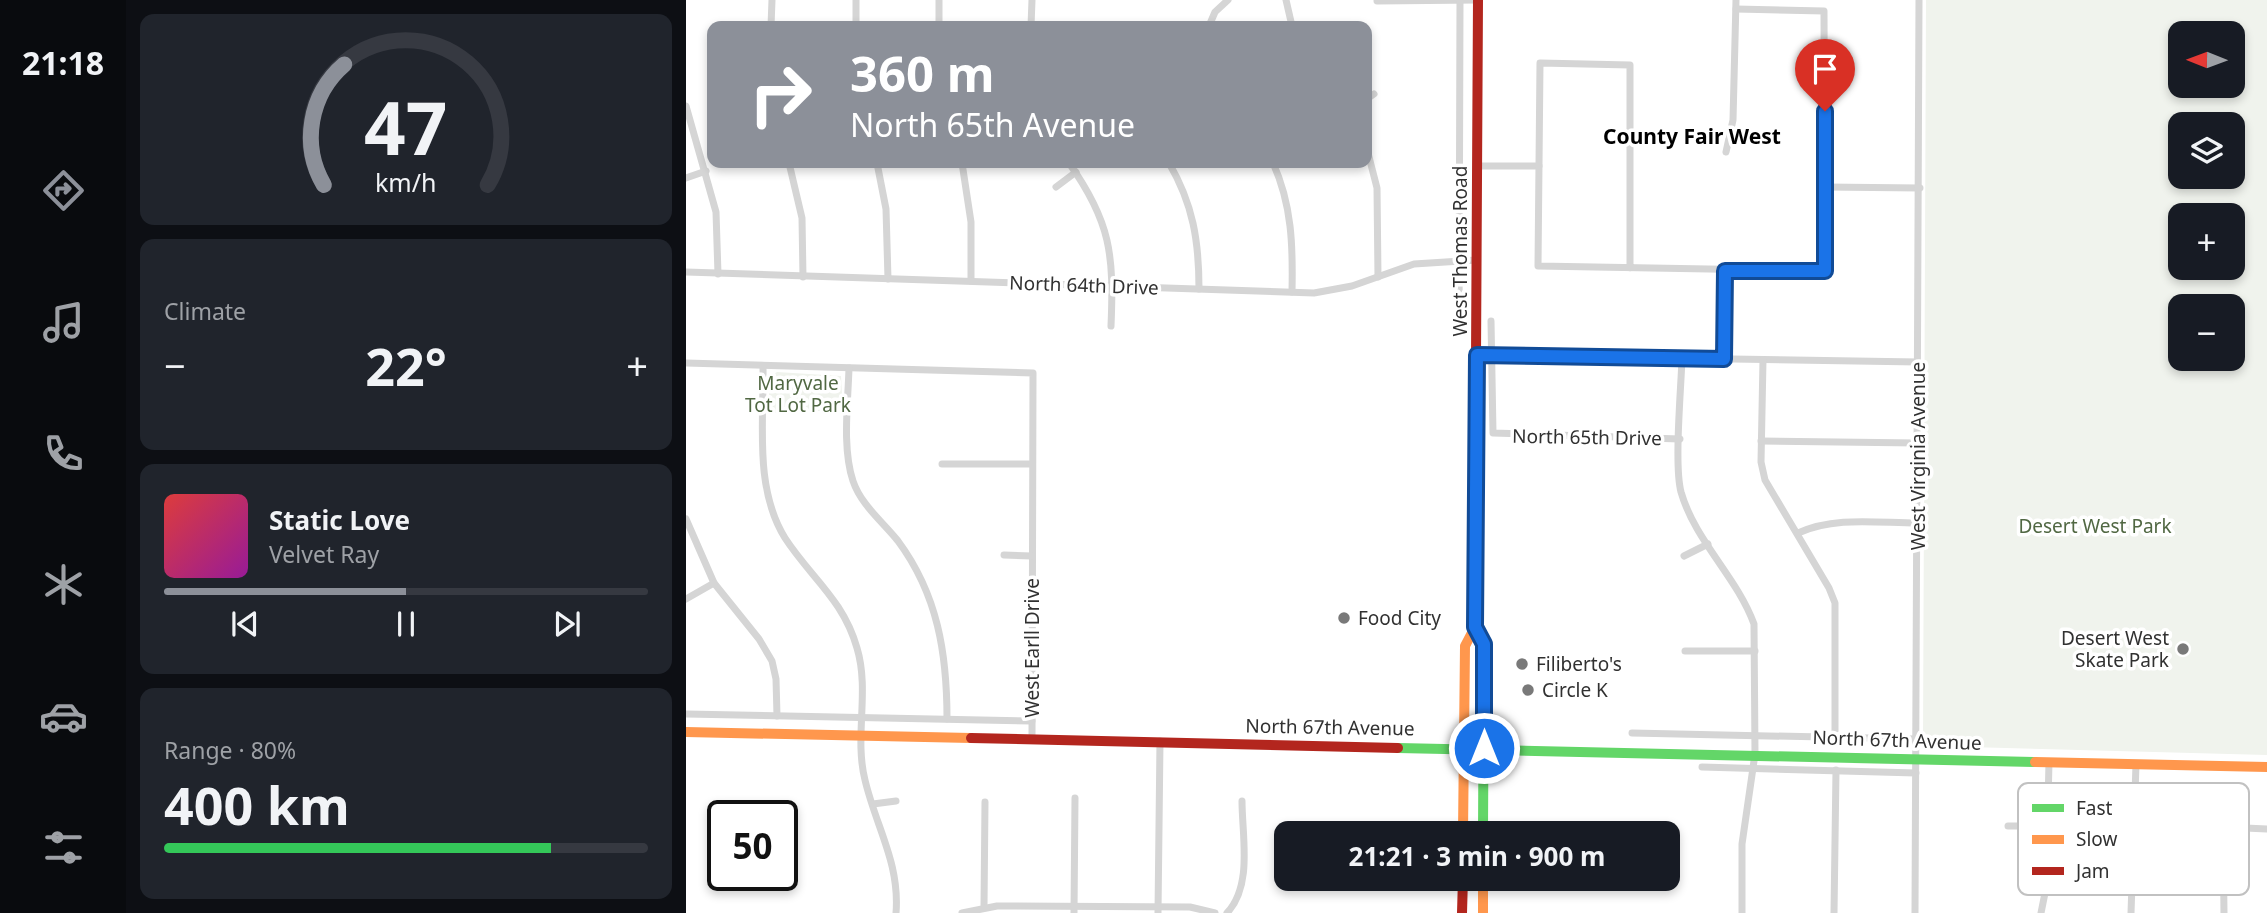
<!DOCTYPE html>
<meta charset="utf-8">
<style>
body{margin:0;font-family:"Noto Sans",sans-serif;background:#20242c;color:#f1f3f6;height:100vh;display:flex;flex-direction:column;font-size:26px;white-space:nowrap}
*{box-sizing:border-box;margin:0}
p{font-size:23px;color:#9ea1a6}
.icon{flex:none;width:38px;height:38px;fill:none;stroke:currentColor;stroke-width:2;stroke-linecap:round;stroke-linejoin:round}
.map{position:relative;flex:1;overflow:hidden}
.drawer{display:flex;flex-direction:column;gap:14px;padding:14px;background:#0d0f14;width:560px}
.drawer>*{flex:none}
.hud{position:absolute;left:21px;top:21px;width:665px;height:147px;border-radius:14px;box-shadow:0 4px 10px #0003;background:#8c9099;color:#fff;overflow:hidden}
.needle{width:46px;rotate:271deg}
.tools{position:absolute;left:1482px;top:21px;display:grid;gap:14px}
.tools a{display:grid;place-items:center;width:77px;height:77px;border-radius:14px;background:#171b24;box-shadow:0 4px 10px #0003;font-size:35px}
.speed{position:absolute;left:21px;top:800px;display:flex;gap:14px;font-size:35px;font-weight:700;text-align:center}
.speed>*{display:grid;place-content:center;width:91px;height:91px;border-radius:50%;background:#171b24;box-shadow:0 4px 10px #0003;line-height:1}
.speed .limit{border:4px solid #111;border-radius:10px;background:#fff;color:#111}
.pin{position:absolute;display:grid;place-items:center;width:60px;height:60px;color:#fff;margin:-72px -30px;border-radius:50% 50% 50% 0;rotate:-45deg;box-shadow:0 0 7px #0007}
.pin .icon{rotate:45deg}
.me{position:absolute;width:77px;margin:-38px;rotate:0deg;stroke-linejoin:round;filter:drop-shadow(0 0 5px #0008)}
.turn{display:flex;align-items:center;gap:24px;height:147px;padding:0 28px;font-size:32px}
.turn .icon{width:91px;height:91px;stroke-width:2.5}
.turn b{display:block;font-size:49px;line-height:60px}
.big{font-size:52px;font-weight:700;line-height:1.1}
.drawer .tile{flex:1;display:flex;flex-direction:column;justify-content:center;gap:10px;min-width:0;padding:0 24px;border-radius:14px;background:#20242c}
.drawer .dial{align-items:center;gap:0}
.dial svg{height:182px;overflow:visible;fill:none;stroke:#363941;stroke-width:7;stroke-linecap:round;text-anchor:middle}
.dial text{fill:#f1f3f6;stroke:none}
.song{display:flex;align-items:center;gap:21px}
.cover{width:84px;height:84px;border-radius:10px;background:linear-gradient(135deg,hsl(0 70% 55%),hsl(300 70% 35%))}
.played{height:7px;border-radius:4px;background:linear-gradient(90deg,#8c9099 50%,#363941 50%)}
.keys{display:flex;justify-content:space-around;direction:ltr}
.heat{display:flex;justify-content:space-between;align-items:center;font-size:38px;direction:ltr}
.charge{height:10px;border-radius:5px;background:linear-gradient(90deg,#34c759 80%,#363941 0)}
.trip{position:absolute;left:588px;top:821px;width:406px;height:70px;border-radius:14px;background:#171b24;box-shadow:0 4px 10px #0003;font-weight:700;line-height:70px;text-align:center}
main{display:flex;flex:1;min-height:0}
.tab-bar{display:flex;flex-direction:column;width:126px;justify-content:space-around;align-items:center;background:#090b0e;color:#9ea1a6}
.tab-bar .icon{width:49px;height:49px}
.tab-bar .current{color:#8c9099}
.tab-bar b{font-size:32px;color:#f1f3f6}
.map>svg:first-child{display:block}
.green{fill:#f0f3ed;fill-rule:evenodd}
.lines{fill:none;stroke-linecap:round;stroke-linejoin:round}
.street{stroke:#d5d5d5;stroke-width:7}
.fast{stroke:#63d668;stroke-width:10}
.slow{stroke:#ff974d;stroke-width:10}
.jam{stroke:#b3261e;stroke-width:10}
.route-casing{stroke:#114b97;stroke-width:18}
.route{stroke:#1a73e8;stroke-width:12}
.poi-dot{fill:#797979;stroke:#fff;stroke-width:2.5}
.labels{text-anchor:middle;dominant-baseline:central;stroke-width:7;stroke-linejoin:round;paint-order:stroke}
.street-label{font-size:19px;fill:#313131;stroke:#fff}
.park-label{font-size:19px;fill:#516843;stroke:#fff}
.poi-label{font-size:19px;fill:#313131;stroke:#fff;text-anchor:start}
.neighbourhood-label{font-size:21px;font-weight:bold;fill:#000;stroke:#fff}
.key{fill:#fff;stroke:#c1c1c1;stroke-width:2}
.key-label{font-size:19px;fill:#313131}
</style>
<main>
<nav class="tab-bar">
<b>21:18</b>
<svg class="icon current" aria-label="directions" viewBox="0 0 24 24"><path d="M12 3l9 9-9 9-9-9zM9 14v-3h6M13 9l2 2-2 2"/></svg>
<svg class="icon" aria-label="music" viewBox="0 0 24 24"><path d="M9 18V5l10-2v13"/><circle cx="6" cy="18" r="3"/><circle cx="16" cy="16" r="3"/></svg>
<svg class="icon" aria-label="phone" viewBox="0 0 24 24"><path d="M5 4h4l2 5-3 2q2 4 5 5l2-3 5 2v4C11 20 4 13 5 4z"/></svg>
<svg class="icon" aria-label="climate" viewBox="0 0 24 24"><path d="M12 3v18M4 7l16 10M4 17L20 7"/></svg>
<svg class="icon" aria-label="car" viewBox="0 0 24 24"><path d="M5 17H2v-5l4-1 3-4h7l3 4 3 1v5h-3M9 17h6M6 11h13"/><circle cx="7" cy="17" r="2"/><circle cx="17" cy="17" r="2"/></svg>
<svg class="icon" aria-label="filters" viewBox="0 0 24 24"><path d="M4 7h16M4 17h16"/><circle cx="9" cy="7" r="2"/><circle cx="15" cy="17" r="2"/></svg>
</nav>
<section class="drawer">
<div class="tile dial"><svg viewBox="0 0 100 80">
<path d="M14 69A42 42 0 1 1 86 69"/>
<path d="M14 69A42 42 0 0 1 23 16" stroke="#8c9099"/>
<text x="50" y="56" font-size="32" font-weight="700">47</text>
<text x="50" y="72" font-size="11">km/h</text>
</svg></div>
<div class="tile"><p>Climate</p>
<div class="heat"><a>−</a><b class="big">22°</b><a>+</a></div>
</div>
<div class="tile">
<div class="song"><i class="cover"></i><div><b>Static Love</b><p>Velvet Ray</p></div></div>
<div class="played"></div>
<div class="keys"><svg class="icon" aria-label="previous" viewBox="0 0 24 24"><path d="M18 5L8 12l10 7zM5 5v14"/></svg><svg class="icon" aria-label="pause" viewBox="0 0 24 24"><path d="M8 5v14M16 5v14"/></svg><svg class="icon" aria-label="next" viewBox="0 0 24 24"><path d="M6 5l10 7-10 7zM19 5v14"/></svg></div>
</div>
<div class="tile"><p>Range · 80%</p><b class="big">400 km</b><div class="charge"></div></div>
</section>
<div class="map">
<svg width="1581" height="913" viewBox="0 0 1581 913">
<rect width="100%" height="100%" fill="#fff"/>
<g class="green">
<path d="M 1240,0 L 1581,0 L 1581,755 L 1244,746 L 1237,742 ZM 1547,33 L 1547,86 L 1494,86 L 1494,33 ZM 1494,124 L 1547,124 L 1547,177 L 1494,177 ZM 1494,215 L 1547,215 L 1547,268 L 1494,268 ZM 1494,306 L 1547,306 L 1547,359 L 1494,359 Z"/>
<polygon points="91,372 155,376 157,410 83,413 83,378"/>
</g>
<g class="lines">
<g class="street">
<polyline points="600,0 606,26"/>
<polyline points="691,1 792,0"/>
<polyline points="85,26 86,0"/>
<polyline points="170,26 170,0"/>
<polyline points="253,26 253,0"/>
<polyline points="345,26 346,0"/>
<polyline points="523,26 529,12 542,0"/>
<polyline points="681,99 688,94"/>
<polyline points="0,106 30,212 32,274"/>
<polyline points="681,149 691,188 692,277"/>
<polyline points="1040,152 1047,120 1050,0"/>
<polyline points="103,163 116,218 117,277"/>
<polyline points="191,163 200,209 202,279"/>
<polyline points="276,163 285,222 285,281"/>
<path d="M 383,163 C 425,222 428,255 425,326"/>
<path d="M 483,163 C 507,204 513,241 513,289"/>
<path d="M 587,163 C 606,205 607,246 606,292"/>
<polyline points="792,166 853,166"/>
<polyline points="0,178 20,171"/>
<polyline points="370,187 390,172"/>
<polyline points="1139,187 1234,188"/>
<polyline points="944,268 944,65 854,63 852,266 1139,271 1138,11 1050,9"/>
<polyline points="0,272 628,293 666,286 728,264 791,260"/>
<polyline points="805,321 807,433 994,439"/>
<polyline points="773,334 774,0"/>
<polyline points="791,355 1232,362"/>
<path d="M 996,358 C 995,390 988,465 995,492 C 1009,541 1051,577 1068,624 L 1069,754 L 1056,844 L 1056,913"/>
<polyline points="1038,359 1039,271"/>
<polyline points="1077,360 1075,462 1079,480 1143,588 1149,603 1149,737"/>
<polyline points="0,363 347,373 346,739"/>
<path d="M 77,366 C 78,422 68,488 99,538 C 125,578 157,599 171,648 C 184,691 168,737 179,780 C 190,827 214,863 210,913"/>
<path d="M 163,368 C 162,403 156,448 167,481 C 175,505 197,522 212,541 C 252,595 261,654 261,719"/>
<polyline points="1075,441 1231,443"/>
<polyline points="256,464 346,464"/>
<polyline points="0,519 28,583 73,639 86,661 90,679 91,716"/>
<path d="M 1112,533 C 1149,516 1192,523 1231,523"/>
<polyline points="318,555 346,556"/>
<polyline points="998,556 1022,544"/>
<polyline points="0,599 28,583"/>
<polyline points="999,651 1069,651"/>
<polyline points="0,714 346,721"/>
<polyline points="946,733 1230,739"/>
<polyline points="1016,767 1230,773"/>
<polyline points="187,804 210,801"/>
<polyline points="1322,826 1361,826"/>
<polyline points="298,907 299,802"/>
<polyline points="276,913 311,906 504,907 529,913"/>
<polyline points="388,913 389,798"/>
<polyline points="472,913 474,741"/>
<path d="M 541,913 C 567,885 556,836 556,801"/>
<polyline points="1148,913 1150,770"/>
<polyline points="1229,913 1233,0"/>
<polyline points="1355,913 1360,888 1363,762"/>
<polyline points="1445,913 1450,764"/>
<polyline points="1538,913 1537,827 1581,829"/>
</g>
<g class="fast">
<polyline points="790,358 789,627 798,644 797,833"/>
<polyline points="712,748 1349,762"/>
</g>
<g class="slow">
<polyline points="0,732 285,738"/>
<polyline points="1349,762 1581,767"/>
<polyline points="777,833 779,646 789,627"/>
<polyline points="797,878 797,913"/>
</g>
<g class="jam">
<polyline points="790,358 792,0"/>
<polyline points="285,738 712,748"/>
<polyline points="776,913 777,878"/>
</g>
</g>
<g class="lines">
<g class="route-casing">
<polyline id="route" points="798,748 798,644 789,627 791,355 1038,359 1039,271 1139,271 1139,111"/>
</g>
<use href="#route" class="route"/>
</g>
<g class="poi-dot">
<circle cx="658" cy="618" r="7"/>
<circle cx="1497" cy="649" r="7"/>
<circle cx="836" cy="664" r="7"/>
<circle cx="842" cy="690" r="7"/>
</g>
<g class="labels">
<g class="street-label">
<text transform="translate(774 251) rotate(-90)">West Thomas Road</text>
<text transform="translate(398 285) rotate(2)">North 64th Drive</text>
<text transform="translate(901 437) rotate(1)">North 65th Drive</text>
<text transform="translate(1232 456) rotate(-90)">West Virginia Avenue</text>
<text transform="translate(346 648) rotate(-90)">West Earll Drive</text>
<text transform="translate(644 727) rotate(1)">North 67th Avenue</text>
<text transform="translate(1211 740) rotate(2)">North 67th Avenue</text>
</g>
<g class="park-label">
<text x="112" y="383">Maryvale<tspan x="112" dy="22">Tot Lot Park</tspan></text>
<text x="1409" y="526">Desert West Park</text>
</g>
<g class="poi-label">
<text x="672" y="618">Food City</text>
<text x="1483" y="638" text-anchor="end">Desert West<tspan x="1483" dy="22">Skate Park</tspan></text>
<text x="850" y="664">Filiberto's</text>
<text x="856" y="690">Circle K</text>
</g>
<g class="neighbourhood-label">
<text x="1006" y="136">County Fair West</text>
</g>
</g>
<rect x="1332" y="783" width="231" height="112" rx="10" class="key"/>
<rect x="1346" y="804" width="32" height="8" fill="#63d668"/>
<rect x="1346" y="835" width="32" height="9" fill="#ff974d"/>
<rect x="1346" y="867" width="32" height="8" fill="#b3261e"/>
<g class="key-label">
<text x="1390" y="815">Fast</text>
<text x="1390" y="846">Slow</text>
<text x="1390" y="878">Jam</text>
</g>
</svg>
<div class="tools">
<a><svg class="needle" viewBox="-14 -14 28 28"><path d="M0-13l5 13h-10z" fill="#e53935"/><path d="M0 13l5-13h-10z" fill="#9ea1a6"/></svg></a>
<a><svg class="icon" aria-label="layers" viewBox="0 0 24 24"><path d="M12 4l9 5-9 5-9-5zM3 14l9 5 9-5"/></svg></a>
<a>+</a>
<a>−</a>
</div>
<div class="speed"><div class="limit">50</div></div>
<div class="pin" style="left:1139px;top:111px;background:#d93025"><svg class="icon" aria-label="arrive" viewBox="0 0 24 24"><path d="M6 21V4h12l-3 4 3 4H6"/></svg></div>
<svg class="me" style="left:798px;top:748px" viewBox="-20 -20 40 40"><circle r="17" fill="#1a73e8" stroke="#fff" stroke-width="3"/><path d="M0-11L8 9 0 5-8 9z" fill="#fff"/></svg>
<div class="trip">21:21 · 3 min · 900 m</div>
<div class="hud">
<div class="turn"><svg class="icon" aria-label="right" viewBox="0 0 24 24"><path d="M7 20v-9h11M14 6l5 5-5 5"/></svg><div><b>360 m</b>North 65th Avenue</div></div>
</div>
</div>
</main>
